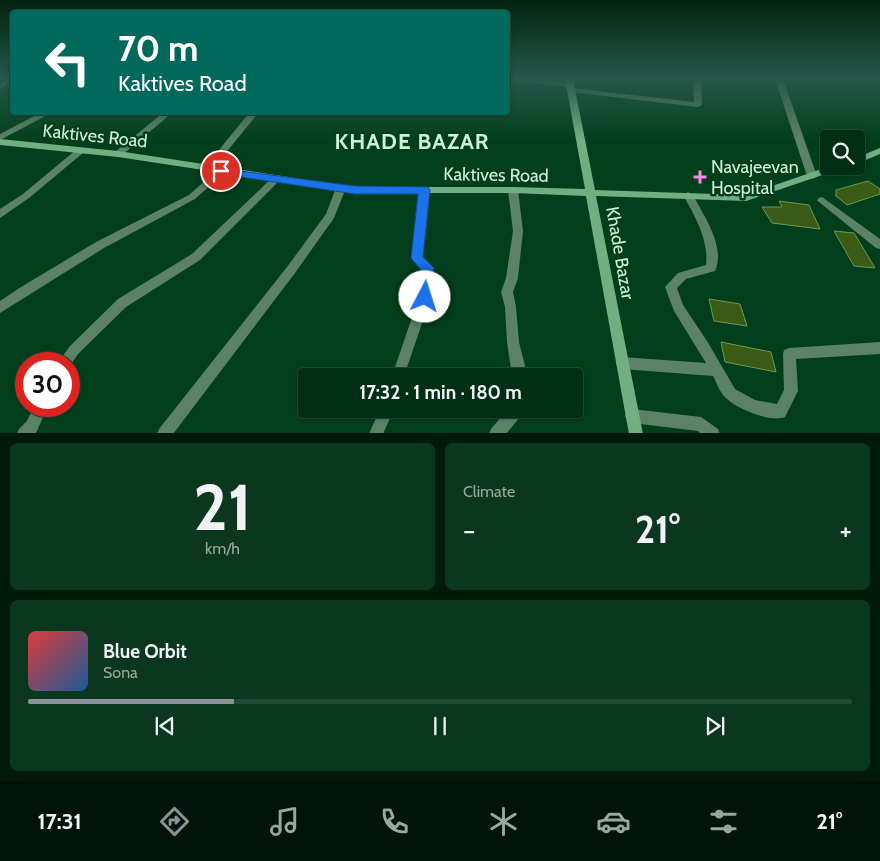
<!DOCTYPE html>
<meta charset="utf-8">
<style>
body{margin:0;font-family:Cabin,sans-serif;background:#0b371e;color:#f1f3f6;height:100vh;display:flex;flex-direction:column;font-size:19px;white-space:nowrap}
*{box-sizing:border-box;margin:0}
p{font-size:16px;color:#96a9a0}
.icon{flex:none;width:28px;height:28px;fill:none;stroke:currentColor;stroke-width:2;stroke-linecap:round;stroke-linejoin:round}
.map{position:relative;height:433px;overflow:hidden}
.details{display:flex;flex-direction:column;gap:10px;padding:10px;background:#011a0c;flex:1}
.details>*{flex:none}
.hud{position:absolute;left:10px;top:10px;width:500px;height:105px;border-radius:5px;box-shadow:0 1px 4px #0004,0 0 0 1px #234a34;background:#00695c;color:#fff;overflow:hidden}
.tools{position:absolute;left:820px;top:130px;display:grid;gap:10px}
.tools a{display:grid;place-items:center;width:45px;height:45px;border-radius:5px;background:#012f15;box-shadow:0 1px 4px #0004,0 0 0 1px #234a34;font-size:25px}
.speed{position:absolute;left:15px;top:352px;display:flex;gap:10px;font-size:25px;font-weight:700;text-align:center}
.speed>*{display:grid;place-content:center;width:65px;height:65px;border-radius:50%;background:#012f15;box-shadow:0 1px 4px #0004,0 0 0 1px #234a34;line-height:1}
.speed .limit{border:8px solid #d22;background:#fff;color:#111}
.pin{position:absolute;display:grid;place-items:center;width:42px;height:42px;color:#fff;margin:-21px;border:2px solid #fff;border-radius:50%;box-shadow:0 1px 5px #0007}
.me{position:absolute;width:55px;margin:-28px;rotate:5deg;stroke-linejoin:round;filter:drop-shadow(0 0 4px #0008)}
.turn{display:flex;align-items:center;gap:18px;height:105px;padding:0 25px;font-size:22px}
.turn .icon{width:65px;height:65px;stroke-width:2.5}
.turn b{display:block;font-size:35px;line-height:42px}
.big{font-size:38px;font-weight:700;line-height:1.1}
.details .widget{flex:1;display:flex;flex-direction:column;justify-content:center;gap:8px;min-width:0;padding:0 18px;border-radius:8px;background:#0b371e}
.details .dial{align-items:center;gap:0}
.dial b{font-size:65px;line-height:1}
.song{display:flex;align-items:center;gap:15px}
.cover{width:60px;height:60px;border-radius:8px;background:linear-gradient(135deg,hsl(0 70% 55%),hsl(210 70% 35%))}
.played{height:5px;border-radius:2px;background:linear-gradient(90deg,#8c9099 25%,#234a34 25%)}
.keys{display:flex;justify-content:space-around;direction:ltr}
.heat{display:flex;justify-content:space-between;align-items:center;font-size:28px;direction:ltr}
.details .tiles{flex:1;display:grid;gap:10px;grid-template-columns:1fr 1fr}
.widget:last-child{grid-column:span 2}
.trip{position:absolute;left:298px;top:368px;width:285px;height:50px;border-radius:5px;background:#012f15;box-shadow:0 1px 4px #0004,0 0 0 1px #234a34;font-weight:700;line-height:50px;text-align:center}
.dock{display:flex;height:80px;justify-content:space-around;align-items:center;background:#001308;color:#96a9a0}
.dock .icon{width:35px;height:35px}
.dock .selected{color:#8c9099}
.dock b{font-size:22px;color:#f1f3f6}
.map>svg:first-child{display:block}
.building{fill:#395b15;stroke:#719752}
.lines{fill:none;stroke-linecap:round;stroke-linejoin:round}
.minor{fill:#5c8266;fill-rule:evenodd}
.tertiary{fill:#5c8266;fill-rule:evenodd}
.secondary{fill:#71ae82;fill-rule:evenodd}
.route{fill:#1a73e8;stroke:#114b97}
.poi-dot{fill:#f888ea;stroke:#013f1c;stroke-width:2}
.labels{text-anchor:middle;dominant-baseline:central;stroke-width:5;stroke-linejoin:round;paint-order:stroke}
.street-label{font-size:18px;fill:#cdf1d5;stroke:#013f1c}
.poi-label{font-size:18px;fill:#cdf1d5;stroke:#013f1c;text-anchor:start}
.district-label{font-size:22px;font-weight:bold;letter-spacing:1px;fill:#cdf1d5;stroke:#013f1c}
</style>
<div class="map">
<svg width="880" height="434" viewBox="0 0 880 434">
<rect width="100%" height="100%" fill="#013f1c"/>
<g class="building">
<polygon points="868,181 880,189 880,194 847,205 836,196 836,190"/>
<polygon points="779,201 809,205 820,229 772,223 762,207 782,207"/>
<polygon points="834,231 854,233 875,268 854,266"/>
<polygon points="709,299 740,304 747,326 714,321"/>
<polygon points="721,342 771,352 776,372 725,362"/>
</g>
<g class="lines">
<g class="minor">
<polygon points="508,79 534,79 570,83 574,85 570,87 508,81"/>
<polygon points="693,79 701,79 702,105 698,107 571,92 567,90 571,88 694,102"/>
<polygon points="775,79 783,79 817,176 815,178 812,179 807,176"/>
<polygon points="42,112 53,112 0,140 0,134"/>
<polygon points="250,112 259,112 211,171 205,171 203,169 205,167"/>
<polygon points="80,148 84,151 83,153 29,198 0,218 0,209 23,194 77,149"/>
<polygon points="221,168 226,171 224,173 195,199 104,248 0,313 0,301 21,287 96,242 189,195 218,169"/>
<polygon points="276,176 279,177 281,179 200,260 126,307 78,354 69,367 69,364 57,364 70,346 118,299 192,254 273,177"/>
<polygon points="341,185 346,188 334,218 295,273 173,434 157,434 159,429 287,267 326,214 336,188"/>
<polygon points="424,187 429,190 423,257 433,268 431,297 404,376 392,376 419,297 421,269 412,258 419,190"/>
<polygon points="513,187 518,190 523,231 518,278 513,292 516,307 519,342 525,366 525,376 512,376 507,342 505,307 501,292 506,278 513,231 508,190"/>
<path d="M 688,192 L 693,195 C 704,216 726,247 715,271 L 686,279 L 677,288 L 683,305 L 707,341 L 735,389 L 755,400 L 777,404 L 784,390 L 783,354 L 784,350 L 789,348 L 880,342 L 880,354 L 796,359 L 798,391 L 785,417 C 771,423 738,409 727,399 C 720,394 717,383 713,376 L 622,369 L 617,367 L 616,363 L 617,359 L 622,357 L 706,363 L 674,311 L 665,287 L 678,273 L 706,265 C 709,240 695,216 683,195 Z"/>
<polygon points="822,197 880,239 880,249 876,248 819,202 817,200 819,198"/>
<polygon points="34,406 48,406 37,431 35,434 17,434 19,429 27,421"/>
<polygon points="380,409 394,409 383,434 369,434"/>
<polygon points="508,409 522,409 520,417 506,434 489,434 491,429"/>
<polygon points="632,409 701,417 718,429 720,434 701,434 698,431 632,423 627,421 625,416 627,411"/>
</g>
<g class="tertiary">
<polygon points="6,79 12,79 12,81 0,89 0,84"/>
<polygon points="164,112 173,112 121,156 115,156 114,154 115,152"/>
</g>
<g class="secondary">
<polygon points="565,79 573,79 595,190 746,195 830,166 844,166 843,168 746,201 596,196 643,434 629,434 586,196 513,193 355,193 118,157 0,145 0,139 118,151 355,187 513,187 585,189"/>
<polygon points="880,148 880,154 856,164 856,158"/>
</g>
</g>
<linearGradient id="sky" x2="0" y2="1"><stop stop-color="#01230f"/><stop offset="0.56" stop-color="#27584b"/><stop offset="1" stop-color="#27584b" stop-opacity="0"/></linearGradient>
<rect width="880" height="140" fill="url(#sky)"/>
<polygon class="route" points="217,168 355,186 428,187 430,190 423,257 434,268 429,301 425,303 420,301 418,297 421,270 411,258 418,194 355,194 221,174 217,173 216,171"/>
<path class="poi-dot" d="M697.5 169.5h5v5h5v5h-5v5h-5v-5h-5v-5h5z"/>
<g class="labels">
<g class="street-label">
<text transform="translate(95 136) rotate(6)">Kaktives Road</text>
<text transform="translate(496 175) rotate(1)">Kaktives Road</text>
<text transform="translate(620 253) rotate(80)">Khade Bazar</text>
</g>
<g class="poi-label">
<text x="711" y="167">Navajeevan<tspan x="711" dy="21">Hospital</tspan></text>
</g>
<g class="district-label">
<text x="412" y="141">KHADE BAZAR</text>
</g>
</g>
</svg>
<div class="tools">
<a><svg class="icon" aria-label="search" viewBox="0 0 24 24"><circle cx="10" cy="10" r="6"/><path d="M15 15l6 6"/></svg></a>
</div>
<div class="speed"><div class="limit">30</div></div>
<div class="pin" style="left:221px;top:171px;background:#d93025"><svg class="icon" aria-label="arrive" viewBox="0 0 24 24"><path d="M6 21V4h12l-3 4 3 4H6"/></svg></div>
<svg class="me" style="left:425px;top:297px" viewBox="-20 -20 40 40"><circle r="19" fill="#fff"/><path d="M0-13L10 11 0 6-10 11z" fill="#1a73e8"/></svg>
<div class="trip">17:32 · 1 min · 180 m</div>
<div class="hud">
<div class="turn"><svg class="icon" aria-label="left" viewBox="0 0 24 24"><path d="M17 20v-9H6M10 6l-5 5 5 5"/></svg><div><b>70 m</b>Kaktives Road</div></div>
</div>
</div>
<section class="details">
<div class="tiles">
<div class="widget dial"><b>21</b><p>km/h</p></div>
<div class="widget"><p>Climate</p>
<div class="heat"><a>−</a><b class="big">21°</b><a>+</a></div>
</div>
<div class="widget">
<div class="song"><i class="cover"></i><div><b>Blue Orbit</b><p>Sona</p></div></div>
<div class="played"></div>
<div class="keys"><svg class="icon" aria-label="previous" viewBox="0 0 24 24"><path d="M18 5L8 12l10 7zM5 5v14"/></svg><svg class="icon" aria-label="pause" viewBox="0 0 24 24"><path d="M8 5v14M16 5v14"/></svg><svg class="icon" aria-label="next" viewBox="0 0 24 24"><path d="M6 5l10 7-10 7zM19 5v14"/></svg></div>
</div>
</div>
</section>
<nav class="dock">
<b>17:31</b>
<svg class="icon selected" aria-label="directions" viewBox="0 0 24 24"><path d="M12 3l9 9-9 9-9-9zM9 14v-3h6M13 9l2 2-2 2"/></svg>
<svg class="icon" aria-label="music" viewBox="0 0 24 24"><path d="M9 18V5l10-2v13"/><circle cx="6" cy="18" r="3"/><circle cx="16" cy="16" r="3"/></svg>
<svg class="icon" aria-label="phone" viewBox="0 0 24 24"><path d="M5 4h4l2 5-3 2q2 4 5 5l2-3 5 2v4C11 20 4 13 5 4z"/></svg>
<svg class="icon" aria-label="climate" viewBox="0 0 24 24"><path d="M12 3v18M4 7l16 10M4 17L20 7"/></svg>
<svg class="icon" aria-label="car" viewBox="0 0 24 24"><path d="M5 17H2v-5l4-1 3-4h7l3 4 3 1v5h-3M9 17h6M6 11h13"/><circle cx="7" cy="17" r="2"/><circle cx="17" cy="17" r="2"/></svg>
<svg class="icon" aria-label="filters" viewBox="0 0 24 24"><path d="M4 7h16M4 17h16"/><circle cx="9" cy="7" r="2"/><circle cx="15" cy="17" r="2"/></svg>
<b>21°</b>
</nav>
